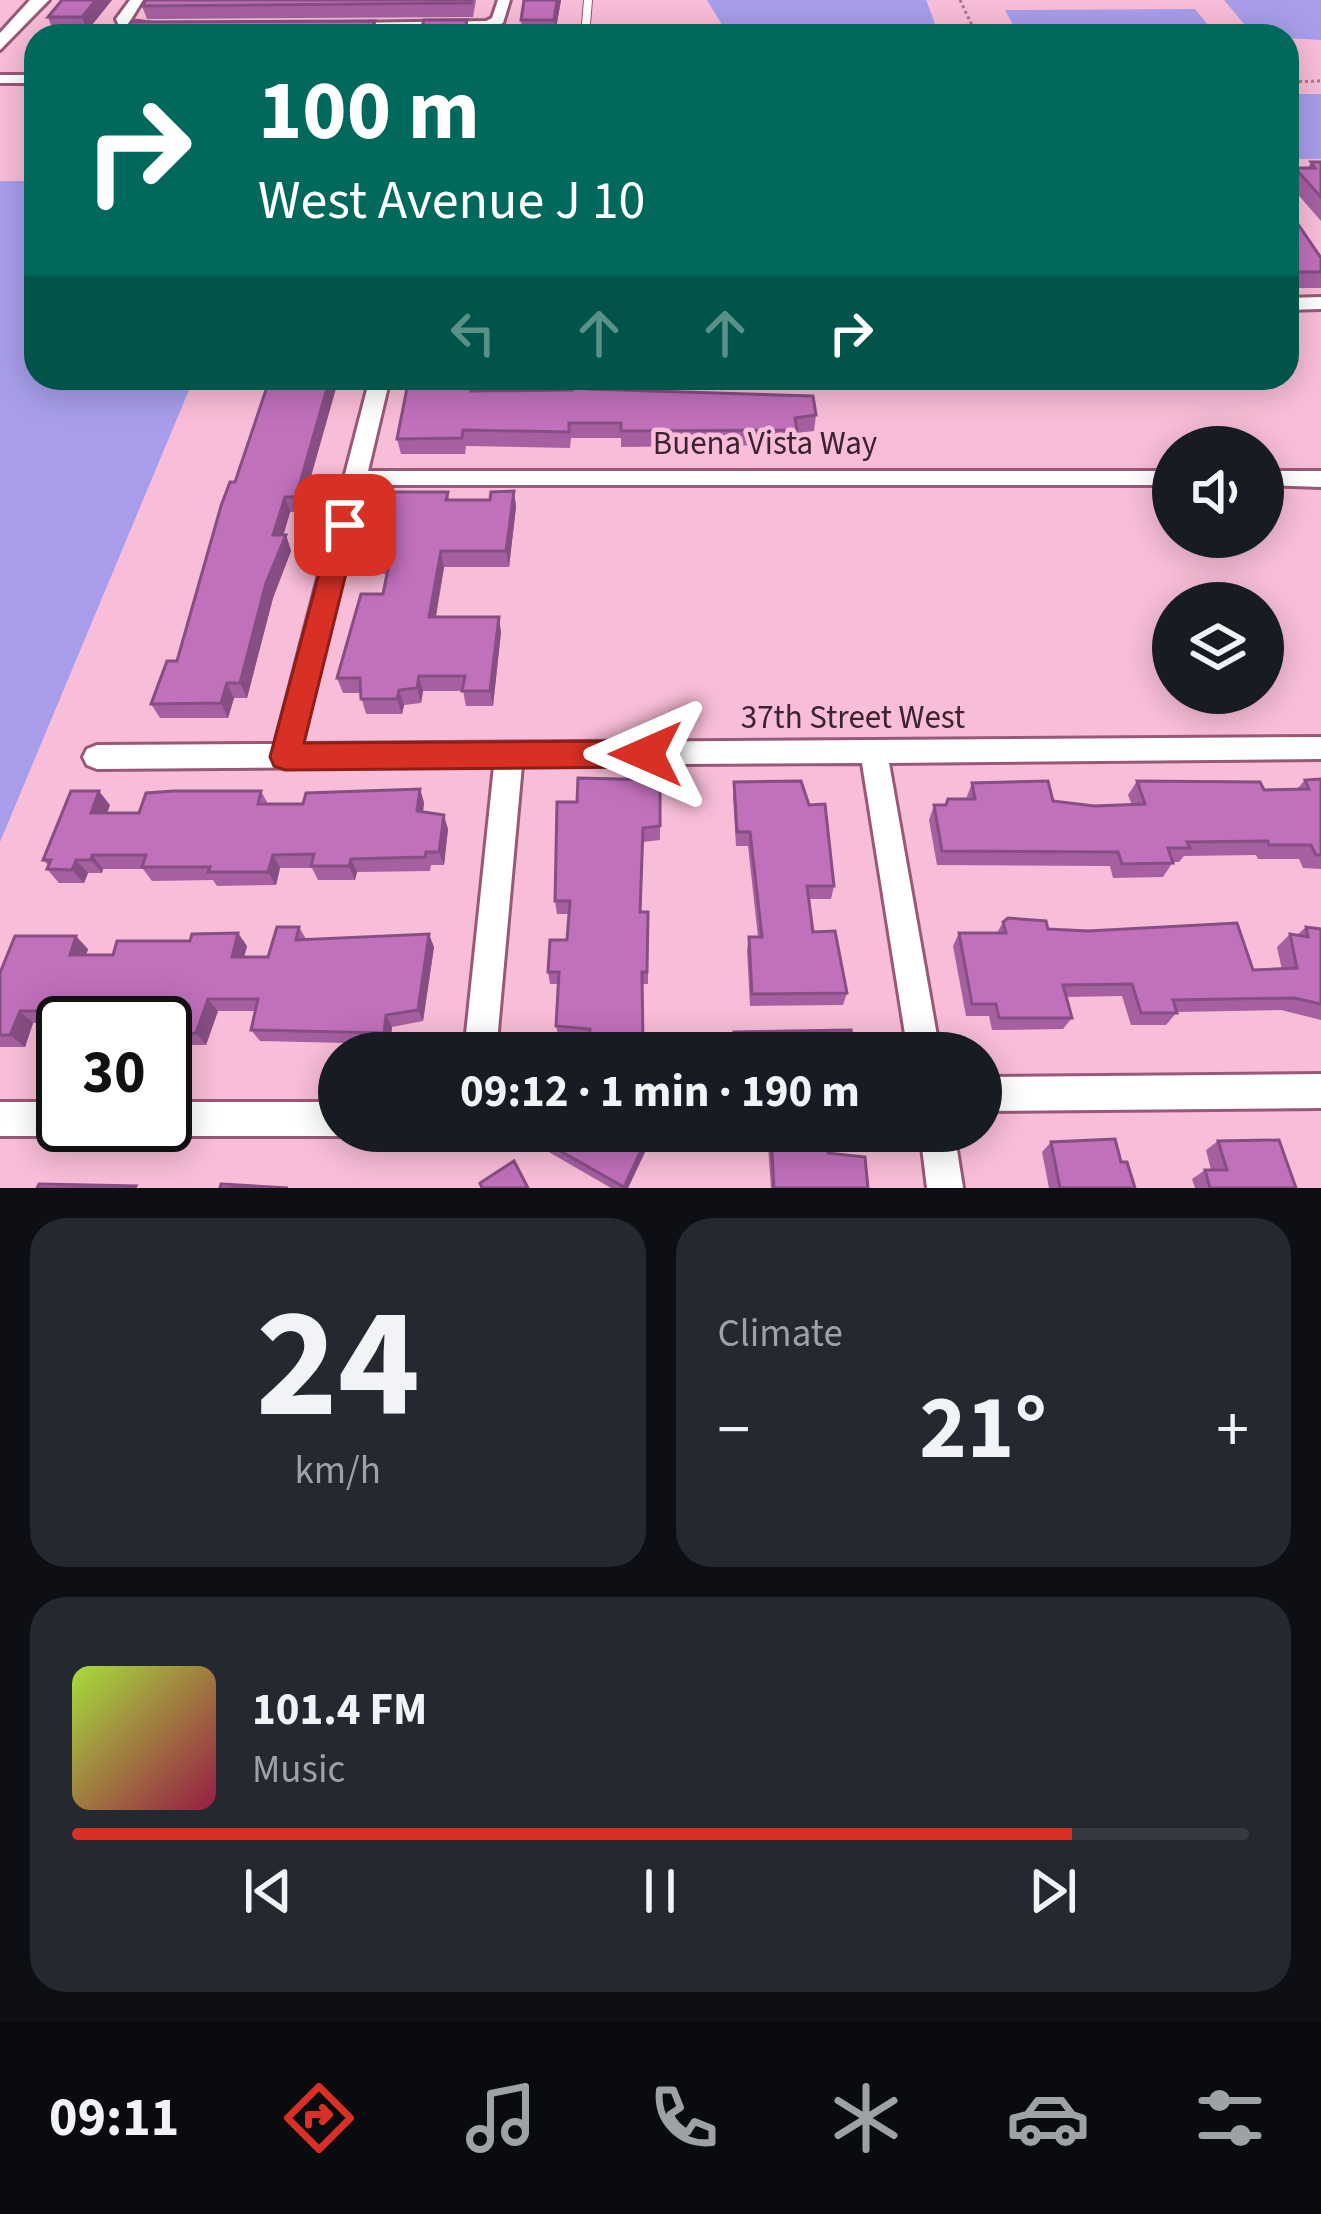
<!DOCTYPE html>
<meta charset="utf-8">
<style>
body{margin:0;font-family:"Source Sans 3",sans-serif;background:#242831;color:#f1f3f6;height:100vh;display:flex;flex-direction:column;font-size:45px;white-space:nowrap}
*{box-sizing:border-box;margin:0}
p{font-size:39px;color:#9ea1a6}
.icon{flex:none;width:66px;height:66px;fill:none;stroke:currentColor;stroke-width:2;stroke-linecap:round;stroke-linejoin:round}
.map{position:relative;height:1188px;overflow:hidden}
.drawer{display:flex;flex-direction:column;gap:30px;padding:30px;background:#0d0f14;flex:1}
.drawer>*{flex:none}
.banner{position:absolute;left:24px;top:24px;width:1275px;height:366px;border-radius:36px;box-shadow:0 6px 30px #0003;background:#00695c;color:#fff;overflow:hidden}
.tools{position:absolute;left:1152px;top:426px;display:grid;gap:24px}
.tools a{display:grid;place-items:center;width:132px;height:132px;border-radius:50%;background:#171b24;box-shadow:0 6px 30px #0003;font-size:60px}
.speed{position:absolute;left:36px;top:996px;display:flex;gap:24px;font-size:60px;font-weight:700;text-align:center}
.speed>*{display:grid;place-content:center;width:156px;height:156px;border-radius:50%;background:#171b24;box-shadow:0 6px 30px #0003;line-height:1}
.speed .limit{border:6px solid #111;border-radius:18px;background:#fff;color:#111}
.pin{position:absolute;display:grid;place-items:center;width:102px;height:102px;color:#fff;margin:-51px;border-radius:24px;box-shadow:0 6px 18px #0006}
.me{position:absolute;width:132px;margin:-66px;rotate:270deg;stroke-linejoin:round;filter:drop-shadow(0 0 9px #0008)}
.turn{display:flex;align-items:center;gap:42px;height:252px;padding:0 36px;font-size:54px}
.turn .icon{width:156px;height:156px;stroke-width:2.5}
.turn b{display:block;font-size:84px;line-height:102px}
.lanes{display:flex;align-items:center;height:114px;padding:0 36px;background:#0003;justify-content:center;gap:60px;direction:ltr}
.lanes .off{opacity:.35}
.big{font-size:90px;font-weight:700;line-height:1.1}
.drawer .tile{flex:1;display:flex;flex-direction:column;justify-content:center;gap:18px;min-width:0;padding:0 42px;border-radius:36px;background:#242831}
.drawer .dial{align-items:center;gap:0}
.dial b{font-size:156px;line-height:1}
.song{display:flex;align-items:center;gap:36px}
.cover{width:144px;height:144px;border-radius:18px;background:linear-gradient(135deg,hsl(80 70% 55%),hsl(340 70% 35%))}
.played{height:12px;border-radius:6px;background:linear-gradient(90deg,#d93025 85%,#363941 85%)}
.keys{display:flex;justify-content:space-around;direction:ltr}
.heat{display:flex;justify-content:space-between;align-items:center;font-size:66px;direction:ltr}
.drawer .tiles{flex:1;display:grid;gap:30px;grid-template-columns:1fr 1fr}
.tile:last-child{grid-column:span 2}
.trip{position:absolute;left:318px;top:1032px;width:684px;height:120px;border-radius:60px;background:#171b24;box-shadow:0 6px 30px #0003;font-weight:700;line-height:120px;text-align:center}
.dock{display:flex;height:192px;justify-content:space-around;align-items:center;background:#090b0e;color:#9ea1a6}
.dock .icon{width:84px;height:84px}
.dock .on{color:#d93025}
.dock b{font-size:54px;color:#f1f3f6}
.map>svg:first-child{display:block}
.green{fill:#a79dea}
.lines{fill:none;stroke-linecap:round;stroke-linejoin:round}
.lane-casing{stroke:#985877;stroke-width:10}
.street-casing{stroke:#985877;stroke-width:6}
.secondary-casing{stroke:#985877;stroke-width:6}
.path{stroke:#a6798e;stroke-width:3;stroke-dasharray:3 3;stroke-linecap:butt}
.lane{stroke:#fff;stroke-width:8}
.street{fill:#fff;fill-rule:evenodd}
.secondary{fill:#fff;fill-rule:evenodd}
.wall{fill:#a660a2}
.shaded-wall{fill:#874e84}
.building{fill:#c170bc;stroke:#874e84;stroke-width:3}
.route{fill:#d93025;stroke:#8d1f18;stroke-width:3}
.labels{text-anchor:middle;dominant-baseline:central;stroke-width:9;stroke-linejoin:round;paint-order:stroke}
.street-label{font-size:33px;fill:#3d222f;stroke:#f8bdd8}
</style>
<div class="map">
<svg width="1321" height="1188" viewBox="0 0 1321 1188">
<rect width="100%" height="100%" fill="#f8bdd8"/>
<g class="green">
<polygon points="707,0 926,0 935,23 914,34 724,28"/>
<polygon points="1224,0 1321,0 1321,40 1254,36"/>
<polygon points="1195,9 1217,36 1019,36 1005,10"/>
<rect x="1287" y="94" width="34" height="65"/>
<polygon points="0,181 36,181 36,378 194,378 0,842"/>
</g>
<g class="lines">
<g class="lane-casing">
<polyline id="lane" points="585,36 588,0"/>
</g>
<g class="street-casing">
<g id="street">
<polygon points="130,0 143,0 130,21 163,25 163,31 120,28 116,19"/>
<polygon points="498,0 510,0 503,23 489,29 343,31 336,27 343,23 486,21 492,18"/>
<rect x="0" y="75" width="36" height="8"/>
<polygon points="1321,297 1321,309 1287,310 1287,298"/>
<polygon points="370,378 390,378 368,471 1173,471 1173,485 364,485 302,744 1321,737 1321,759 889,763 940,1053 908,1053 862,763 522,765 496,1053 464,1053 494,766 97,769 87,765 83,757 87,749 97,745 275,744"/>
<polygon points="1263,471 1321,471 1321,487 1263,485"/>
<polygon points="1321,1074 1321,1108 981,1111 981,1077"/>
<polygon points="0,1102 63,1102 63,1125 77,1125 75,1131 63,1136 0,1136"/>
<polygon points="165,1102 339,1102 339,1131 351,1131 339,1136 165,1136 153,1131 151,1125 165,1125"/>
<polygon points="920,1131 954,1131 963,1188 927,1188"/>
</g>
</g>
<g class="secondary-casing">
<polygon id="secondary" points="30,0 49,0 0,50 0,33"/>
</g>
<g class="path">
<polyline points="960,0 977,36"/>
<polyline points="1287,82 1321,81"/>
</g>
<use href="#lane" class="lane"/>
<use href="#street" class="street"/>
<use href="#secondary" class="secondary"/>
</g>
<g class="wall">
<polygon points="112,0 87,31 53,31 48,17"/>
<polygon points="146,0 476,0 473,17 147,19 142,6"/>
<polygon points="524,0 561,0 555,34 522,34 521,20"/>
<polygon points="1311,162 1321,162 1321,221 1288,183 1295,168 1308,168"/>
<polygon points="1287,208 1321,258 1321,288 1287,288"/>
<polygon points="270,378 301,512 290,512 283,535 286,535 291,551 273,598 247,698 234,698 228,718 160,718 151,704 177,661"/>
<polygon points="591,389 816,415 814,431 796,433 795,445 621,447 621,438 571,438 570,448 466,446 465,454 401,454 397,439 476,391"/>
<polygon points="514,491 516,507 509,567 444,567 436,617 501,632 493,706 466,706 463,691 423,691 421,703 404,705 402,714 366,714 360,693 343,693 337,678 383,594 387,574 371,573 366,557 448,492 449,500 490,500"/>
<polygon points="1321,779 1321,869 1303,868 1299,859 1258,859 1256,855 1184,856 1179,862 1173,862 1163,877 1113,878 1110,866 937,865 929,820 934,805 945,805 966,799 972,783 1053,801 1094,806 1132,805 1128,795 1137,781 1264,790 1297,789 1305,780"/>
<polygon points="660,780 660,840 643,842 641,912 648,912 648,984 643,984 643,1053 589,1053 589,1040 559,1038 556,1026 558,984 550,984 548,972 567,940 569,914 557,914 555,901 577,802"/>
<polygon points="734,782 834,886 831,899 809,899 813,932 847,993 843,1005 750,1006 747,950 749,937 758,937 748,846 736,846 733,796"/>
<polygon points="420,789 424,803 423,812 448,829 444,865 431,865 430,871 357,872 355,880 318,880 312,868 280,868 276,885 217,886 213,880 152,881 143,869 103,869 102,873 88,873 84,883 59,883 47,869 49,866 43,860 110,805 107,813 139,813 261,791 268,804 303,804"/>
<polygon points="1003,922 1253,970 1282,970 1277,947 1290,934 1297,935 1306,927 1321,929 1321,1020 1281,1010 1177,1012 1166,1025 1131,1025 1122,996 1066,997 1072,1018 1063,1029 992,1030 989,1016 966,1016 953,946 959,933 997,933"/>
<polygon points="299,927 306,939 434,947 423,1021 392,1027 390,1044 260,1041 251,1030 255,1011 218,1011 206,1045 165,1045 165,1023 33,1023 25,1047 0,1047 0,973 88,949 86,955 113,955 247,946 244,957 268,957"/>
<polygon points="775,1131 825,1131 828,1153 868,1188 771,1188 768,1146 771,1136 776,1136"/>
<polygon points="532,1135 645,1152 628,1188 611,1188 535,1144"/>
<polygon points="1218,1141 1296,1188 1195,1188 1192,1179 1205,1170 1211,1170 1206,1150"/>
<polygon points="1051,1142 1121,1162 1135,1188 1049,1188 1042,1152"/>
</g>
<g class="shaded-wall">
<polygon points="96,0 112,0 87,31 82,17"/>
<polygon points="557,0 561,0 555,34 554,20"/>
<polygon points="375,21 377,36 369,36"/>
<polygon points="330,378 339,378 301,512 296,497"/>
<polygon points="473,378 478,378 473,407 471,391"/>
<polygon points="514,491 516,507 509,567 506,551"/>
<polygon points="285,497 290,512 279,551 273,535"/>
<polygon points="286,535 291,551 273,598 247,698 240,683 266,583"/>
<polygon points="441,551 444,567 433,632 429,617"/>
<polygon points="499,617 501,632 493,706 490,691"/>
<polygon points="419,676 423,691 421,703 417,688"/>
<polygon points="227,683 234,698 228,718 221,703"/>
<polygon points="399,690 404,705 402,714 397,699"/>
<polygon points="420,789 424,803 421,825 417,811"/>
<polygon points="99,791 110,805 102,827 91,813"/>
<polygon points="444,815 448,829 444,865 439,852"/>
<polygon points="92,855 103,869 102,873 91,860"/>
<polygon points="273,855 280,868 276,885 268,872"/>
<polygon points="351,859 357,872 355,880 349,866"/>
<polygon points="76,860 88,873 84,883 72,870"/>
<polygon points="238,933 247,946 241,969 232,957"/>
<polygon points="429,934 434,947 423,1021 418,1010"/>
<polygon points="76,936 88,949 82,967 70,955"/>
<polygon points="208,999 218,1011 206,1045 196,1033"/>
<polygon points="20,1011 33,1023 25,1047 10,1035"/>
<polygon points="386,1015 392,1027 390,1044 384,1033"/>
<polygon points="645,1142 645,1152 628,1188 624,1188"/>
</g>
<g class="building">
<polygon points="62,0 96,0 82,17 48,17"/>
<polygon points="146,0 472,0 471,3 142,6"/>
<polygon points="524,0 557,0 554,20 521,20"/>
<polygon points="424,20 467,20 464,36 419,36"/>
<polygon points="375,21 369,36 121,36 131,22"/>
<polygon points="1311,162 1321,162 1321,197 1295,168 1315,168"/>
<polygon points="1287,208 1321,258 1321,272 1287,272"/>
<polygon points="270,378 330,378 296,497 285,497 273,535 286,535 266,583 240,683 227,683 221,703 151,704 167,661 177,661 221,506 230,482 235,482"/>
<polygon points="409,378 473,378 471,391 572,390 573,378 590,378 589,389 813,396 816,415 795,418 797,430 621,431 621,423 569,423 569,432 463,430 462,438 397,439"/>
<polygon points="514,491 506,551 441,551 429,617 499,617 490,691 462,691 465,676 419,676 417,688 399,690 397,699 361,699 360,678 337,678 361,594 383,594 390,559 366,557 383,492 448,492 446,500 490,500 491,492"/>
<polygon points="578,778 660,780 660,826 643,828 640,912 648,912 647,972 642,972 643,1043 635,1043 635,1053 589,1053 590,1029 556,1026 559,972 548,972 550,940 567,940 570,901 555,901 557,802 577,802"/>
<polygon points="1321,779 1321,855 1316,855 1311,845 1269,845 1268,841 1187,842 1190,848 1168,848 1173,863 1122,864 1118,852 942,851 934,805 946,805 948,799 975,799 972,783 1048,781 1053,801 1094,806 1145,804 1137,781 1260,782 1264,790 1309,789 1305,780"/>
<polygon points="801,781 809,805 825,804 834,886 807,886 813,932 835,931 847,993 752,994 749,937 762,937 750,832 737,832 734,782"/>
<polygon points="420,789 417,811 444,815 439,852 426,852 425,857 351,859 349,866 311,866 314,854 273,855 268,872 208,872 210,867 142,867 146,855 92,855 91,860 76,860 72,870 47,869 51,860 43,860 71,791 99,791 91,813 139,813 146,793 174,791 261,791 258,804 303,804 306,793"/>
<polygon points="1008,918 1046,921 1048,929 1088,931 1237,923 1253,970 1297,968 1290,934 1308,937 1306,927 1321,929 1321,1004 1294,998 1173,1000 1177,1013 1141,1013 1132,984 1063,985 1072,1018 999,1018 996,1004 972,1004 959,933 1006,933 1003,922"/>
<polygon points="277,927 299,927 296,940 429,934 418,1010 386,1015 384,1033 251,1030 258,999 208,999 196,1033 165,1034 165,1023 66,1023 71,1011 20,1011 10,1035 0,1035 0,973 15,936 76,936 70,955 113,955 117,941 190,941 192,934 238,933 232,957 268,957"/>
<polygon points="851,1030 854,1053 735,1053 734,1032"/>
<polygon points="534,1131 632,1131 631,1134 645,1142 624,1187 532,1135"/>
<polygon points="779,1131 825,1131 828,1153 865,1157 868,1188 774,1188 771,1136 779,1136"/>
<polygon points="1115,1139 1121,1162 1127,1162 1135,1188 1060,1188 1051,1142"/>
<polygon points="1279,1140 1296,1188 1210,1188 1205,1170 1227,1170 1218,1141"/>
<polygon points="514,1161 528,1188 482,1188 480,1183"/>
<polygon points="39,1184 136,1186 135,1188 37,1188"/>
<polygon points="221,1184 288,1188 220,1188"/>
</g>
<polygon class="route" points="345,515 358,525 304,743 646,741 656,745 661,754 656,763 646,767 285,770 274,766 270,757 332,525"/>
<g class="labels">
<g class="street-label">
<text x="765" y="443">Buena Vista Way</text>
<text x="853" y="717">37th Street West</text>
</g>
</g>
</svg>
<div class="tools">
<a><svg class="icon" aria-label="sound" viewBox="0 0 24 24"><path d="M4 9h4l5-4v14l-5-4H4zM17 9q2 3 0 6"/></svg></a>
<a><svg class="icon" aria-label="layers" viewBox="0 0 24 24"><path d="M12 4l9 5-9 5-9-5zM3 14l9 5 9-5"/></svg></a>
</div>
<div class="speed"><div class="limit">30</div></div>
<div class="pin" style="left:345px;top:525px;background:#d93025"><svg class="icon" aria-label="arrive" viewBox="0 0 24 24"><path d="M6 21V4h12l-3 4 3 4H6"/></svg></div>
<svg class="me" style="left:646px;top:754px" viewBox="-20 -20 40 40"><path d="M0-17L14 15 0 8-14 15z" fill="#d93025" stroke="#fff" stroke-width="4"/></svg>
<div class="trip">09:12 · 1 min · 190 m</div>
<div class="banner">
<div class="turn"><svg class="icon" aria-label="right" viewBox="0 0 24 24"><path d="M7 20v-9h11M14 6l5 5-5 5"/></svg><div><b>100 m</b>West Avenue J 10</div></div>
<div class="lanes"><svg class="icon off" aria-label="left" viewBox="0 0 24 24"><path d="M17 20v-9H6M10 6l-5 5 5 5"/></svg><svg class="icon off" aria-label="ahead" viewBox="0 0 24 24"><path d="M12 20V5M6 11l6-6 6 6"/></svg><svg class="icon off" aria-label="ahead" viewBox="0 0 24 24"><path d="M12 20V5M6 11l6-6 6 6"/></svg><svg class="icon" aria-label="right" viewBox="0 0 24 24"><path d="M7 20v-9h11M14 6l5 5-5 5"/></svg></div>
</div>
</div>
<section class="drawer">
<div class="tiles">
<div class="tile dial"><b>24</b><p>km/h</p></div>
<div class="tile"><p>Climate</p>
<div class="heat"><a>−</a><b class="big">21°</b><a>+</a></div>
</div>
<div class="tile">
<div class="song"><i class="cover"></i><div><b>101.4 FM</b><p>Music</p></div></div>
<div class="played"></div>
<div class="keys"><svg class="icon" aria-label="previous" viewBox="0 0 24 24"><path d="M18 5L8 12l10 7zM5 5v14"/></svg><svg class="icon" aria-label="pause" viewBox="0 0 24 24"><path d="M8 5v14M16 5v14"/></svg><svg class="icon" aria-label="next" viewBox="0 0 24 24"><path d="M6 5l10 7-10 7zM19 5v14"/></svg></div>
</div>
</div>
</section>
<nav class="dock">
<b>09:11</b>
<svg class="icon on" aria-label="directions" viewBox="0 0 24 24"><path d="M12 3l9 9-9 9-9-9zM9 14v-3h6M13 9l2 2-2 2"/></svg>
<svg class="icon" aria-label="music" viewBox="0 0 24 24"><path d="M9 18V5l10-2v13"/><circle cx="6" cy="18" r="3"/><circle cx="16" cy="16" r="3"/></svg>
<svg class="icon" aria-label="phone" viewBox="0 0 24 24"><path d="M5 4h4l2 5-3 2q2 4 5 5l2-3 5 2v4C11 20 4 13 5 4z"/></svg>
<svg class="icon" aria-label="climate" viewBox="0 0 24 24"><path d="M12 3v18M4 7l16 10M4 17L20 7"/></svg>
<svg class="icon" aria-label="car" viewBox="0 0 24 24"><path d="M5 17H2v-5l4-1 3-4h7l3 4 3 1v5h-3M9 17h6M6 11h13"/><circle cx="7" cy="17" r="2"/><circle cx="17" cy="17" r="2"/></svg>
<svg class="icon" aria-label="filters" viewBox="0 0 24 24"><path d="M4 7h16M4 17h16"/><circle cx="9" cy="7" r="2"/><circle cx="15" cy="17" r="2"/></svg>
</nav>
